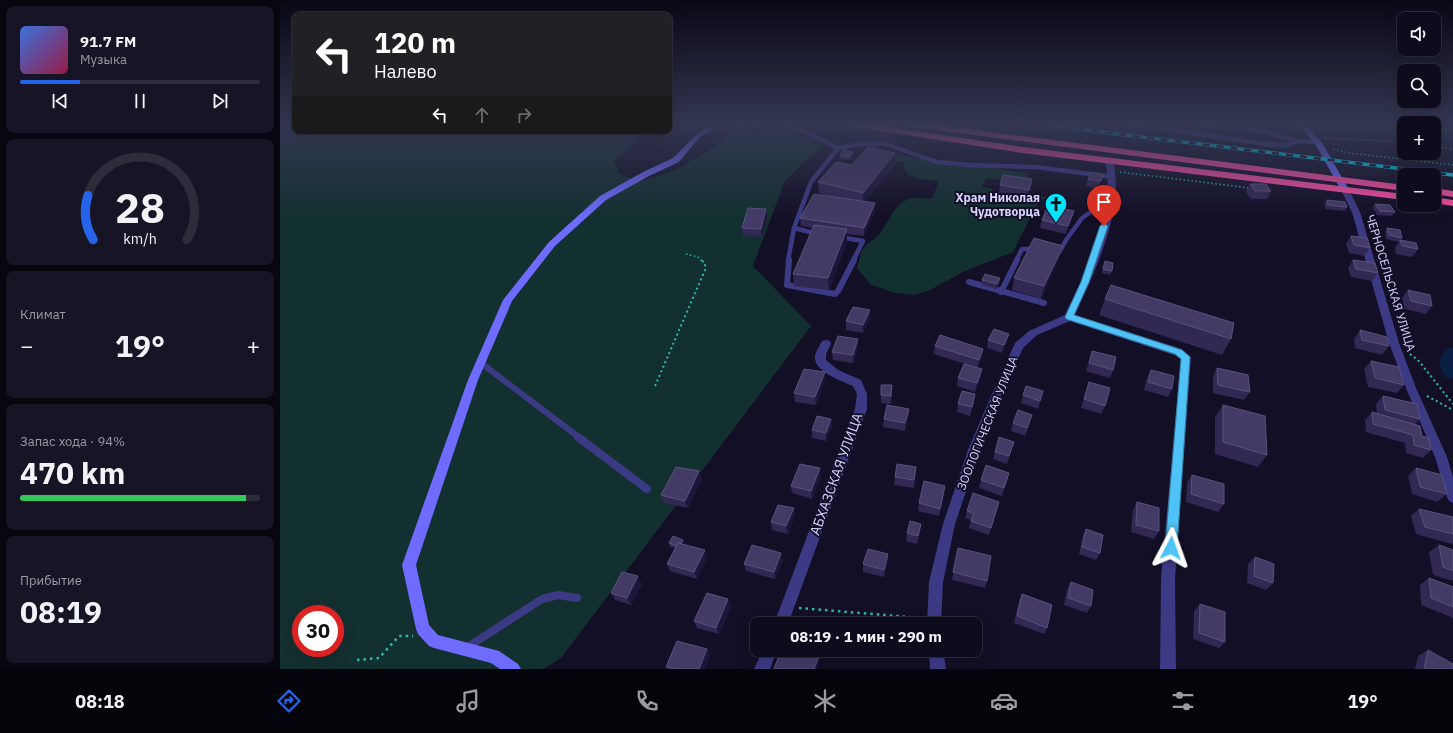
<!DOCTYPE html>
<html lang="ru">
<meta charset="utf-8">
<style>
body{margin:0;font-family:"IBM Plex Sans",sans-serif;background:#171425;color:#f1f3f6;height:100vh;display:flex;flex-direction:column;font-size:15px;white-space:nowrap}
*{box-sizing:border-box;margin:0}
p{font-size:13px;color:#9b9ba3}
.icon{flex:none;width:22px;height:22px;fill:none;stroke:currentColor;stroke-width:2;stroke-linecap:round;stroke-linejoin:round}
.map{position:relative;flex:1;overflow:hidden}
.drawer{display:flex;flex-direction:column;gap:6px;padding:6px;background:#08060f;width:280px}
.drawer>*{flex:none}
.banner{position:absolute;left:12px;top:12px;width:380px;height:122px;border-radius:8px;box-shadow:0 4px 16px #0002,0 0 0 1px #2e2b3b;background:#202124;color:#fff;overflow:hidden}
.tools{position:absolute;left:1117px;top:12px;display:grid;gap:8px}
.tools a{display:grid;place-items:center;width:44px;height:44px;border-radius:8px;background:#0e0b1c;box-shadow:0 4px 16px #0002,0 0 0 1px #2e2b3b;font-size:20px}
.speed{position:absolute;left:12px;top:605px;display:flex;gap:8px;font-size:20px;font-weight:700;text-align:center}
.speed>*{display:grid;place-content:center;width:52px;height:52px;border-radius:50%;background:#0e0b1c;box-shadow:0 4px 16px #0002,0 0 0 1px #2e2b3b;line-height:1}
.speed .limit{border:6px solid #d22;background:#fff;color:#111}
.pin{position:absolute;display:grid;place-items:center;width:34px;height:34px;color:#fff;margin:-41px -17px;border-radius:50% 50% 50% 0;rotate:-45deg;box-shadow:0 0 4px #0007}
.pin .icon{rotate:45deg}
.me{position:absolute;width:44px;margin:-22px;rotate:4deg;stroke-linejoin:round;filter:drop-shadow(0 0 3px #0008)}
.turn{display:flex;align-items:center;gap:14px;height:84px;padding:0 16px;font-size:18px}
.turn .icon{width:52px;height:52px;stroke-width:2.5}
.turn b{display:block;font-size:28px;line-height:34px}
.lanes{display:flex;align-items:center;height:38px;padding:0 16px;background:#0003;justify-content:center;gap:20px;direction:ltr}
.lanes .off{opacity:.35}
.big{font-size:30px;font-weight:800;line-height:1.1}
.drawer .widget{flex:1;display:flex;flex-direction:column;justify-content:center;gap:6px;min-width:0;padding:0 14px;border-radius:8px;background:#171425}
.drawer .dial{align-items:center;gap:0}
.dial svg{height:104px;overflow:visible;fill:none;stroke:#2e2b3b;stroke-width:7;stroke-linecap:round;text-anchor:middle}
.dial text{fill:#f1f3f6;stroke:none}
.song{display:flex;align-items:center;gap:12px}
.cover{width:48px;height:48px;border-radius:6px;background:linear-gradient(135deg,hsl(220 70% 55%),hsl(340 70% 35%))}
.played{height:4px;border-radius:2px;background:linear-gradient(90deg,#2563eb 25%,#2e2b3b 25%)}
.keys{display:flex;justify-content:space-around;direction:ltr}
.heat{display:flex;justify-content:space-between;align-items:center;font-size:22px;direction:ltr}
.charge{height:6px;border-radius:3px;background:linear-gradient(90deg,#34c759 94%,#2e2b3b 0)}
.trip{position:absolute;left:470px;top:617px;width:232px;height:40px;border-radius:8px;background:#0e0b1c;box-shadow:0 4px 16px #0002,0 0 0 1px #2e2b3b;font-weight:800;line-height:40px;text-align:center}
.tabs{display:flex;height:64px;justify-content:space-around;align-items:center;background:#06040b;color:#9b9ba3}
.tabs .icon{width:28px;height:28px}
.tabs .current{color:#2563eb}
.tabs b{font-size:18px;color:#f1f3f6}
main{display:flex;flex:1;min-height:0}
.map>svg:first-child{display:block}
.green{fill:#12302f;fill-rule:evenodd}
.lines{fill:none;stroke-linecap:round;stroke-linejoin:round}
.river{fill:#0a1f44;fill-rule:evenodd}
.path-far2{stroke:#2fb8b0;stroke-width:1.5;stroke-dasharray:1.5 2.5;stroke-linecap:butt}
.path-far1{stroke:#2fb8b0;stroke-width:2;stroke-dasharray:2 3;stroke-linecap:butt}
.path{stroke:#2fb8b0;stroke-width:2.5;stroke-dasharray:2.5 4;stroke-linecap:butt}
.lane-far2{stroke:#3d3a85;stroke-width:4.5}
.lane-far1{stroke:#3d3a85;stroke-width:6}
.lane{stroke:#3d3a85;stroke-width:8}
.street{fill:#3d3a85;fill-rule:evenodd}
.secondary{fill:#6f6bff;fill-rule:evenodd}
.highway{fill:#ff4fa3;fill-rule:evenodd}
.rail-casing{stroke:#00e5ff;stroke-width:3.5}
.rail{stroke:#130f26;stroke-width:2.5;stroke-dasharray:7;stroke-linecap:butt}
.wall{fill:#312854}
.shaded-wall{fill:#1d163a}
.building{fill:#433a66;stroke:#5a527e}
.route{fill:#4fc3f7;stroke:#337fa1}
.labels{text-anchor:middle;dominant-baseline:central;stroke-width:4;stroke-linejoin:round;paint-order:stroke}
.poi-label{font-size:12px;font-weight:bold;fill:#d9d4ff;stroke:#130f26;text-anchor:end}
.street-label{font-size:12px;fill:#d9d4ff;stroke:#130f26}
.near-street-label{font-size:14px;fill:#d9d4ff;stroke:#130f26}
</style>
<main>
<section class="drawer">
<div class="widget">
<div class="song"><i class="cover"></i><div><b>91.7 FM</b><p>Музыка</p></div></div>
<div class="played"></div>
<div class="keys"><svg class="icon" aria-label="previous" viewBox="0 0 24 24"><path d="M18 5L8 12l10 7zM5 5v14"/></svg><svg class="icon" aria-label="pause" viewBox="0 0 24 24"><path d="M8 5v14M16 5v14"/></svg><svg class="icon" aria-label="next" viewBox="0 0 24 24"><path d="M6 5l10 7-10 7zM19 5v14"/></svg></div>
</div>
<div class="widget dial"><svg viewBox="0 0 100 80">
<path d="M14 69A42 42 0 1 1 86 69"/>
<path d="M14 69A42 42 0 0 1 10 35" stroke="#2563eb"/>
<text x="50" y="56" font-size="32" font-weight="700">28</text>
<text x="50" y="72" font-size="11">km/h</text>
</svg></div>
<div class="widget"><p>Климат</p>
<div class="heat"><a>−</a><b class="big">19°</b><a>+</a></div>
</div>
<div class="widget"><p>Запас хода · 94%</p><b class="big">470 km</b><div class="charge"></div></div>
<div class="widget"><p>Прибытие</p><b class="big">08:19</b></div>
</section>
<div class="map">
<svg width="1173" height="669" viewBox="0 0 1173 669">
<rect width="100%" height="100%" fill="#130f26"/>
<g class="green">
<path d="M 0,124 L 15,124 L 15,131 L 368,131 L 334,160 L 339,173 L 357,182 L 394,171 L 436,146 L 459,124 L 480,124 L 512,130 L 543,145 L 505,181 L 473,266 L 531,326 L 281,658 L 263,669 L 0,669 ZM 21,614 L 55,614 L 55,648 L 21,648 Z"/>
<polygon points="1038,124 1124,124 1124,136 1050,130"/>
<polygon points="1154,124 1173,124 1173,141 1154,139"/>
<path d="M 612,154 L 747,173 L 749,182 C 734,180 721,180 706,179 L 702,187 L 712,189 L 714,194 L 747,200 L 753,193 L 766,197 L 756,206 L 733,252 L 683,272 L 650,290 L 634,295 L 614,293 L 590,284 L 577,268 C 579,262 580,253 584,247 C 588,242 596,239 600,233 C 616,211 617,193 651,199 L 657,187 L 658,181 L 639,179 L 628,175 L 624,168 L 624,162 L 607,160 Z"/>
</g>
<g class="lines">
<g class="river">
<polygon points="1114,124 1124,124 1124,130 1119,129"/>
<polygon points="1154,131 1173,135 1173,143 1154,139"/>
<polygon points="1173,347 1173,379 1165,377 1159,362 1165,349"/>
</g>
<g class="path-far2">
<polyline points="1011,124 1016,131"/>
<polyline points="1154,127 1173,132"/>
<polyline points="1045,138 1124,142"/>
<polyline points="1154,146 1173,149"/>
<polyline points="1053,149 1069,153 1173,165"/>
<polyline points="840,172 969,188"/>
<polyline points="406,254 418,257 422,261"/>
</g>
<g class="path-far1">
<polyline points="1130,354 1138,360 1173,404"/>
<polyline points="375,386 425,270 425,263 421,260"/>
<polyline points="1147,396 1173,410"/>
</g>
<g class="path">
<polyline points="519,608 642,618"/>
<polyline points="77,660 99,658 119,636 133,636"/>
</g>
<g class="lane-far2">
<polyline points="500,124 517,128 558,148 531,182 514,228 508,261"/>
<polyline points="849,124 993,145 1008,145 1017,141 1034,142"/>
<polyline points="921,124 983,131 1017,141"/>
<polyline points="558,148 581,144 606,144 657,162 690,165 756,167 833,177"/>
<polyline points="514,228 538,234"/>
<polyline points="559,237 583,241 573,261"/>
<polyline points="779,253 786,240 802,218 815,209 832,190"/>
<polyline points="736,261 742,249 757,249"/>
</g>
<g class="lane-far1">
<polyline points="509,260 507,285 555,294 558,291 574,260"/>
<polyline points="689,282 764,303"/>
<polyline points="721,292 737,260"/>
<polyline points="201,363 300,438"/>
</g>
<g class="lane">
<polyline points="298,437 367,489"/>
<polyline points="186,648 262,599 278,595 297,598"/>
</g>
<g class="street">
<path d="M 826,159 L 832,159 L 833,161 C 845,210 815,271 795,315 L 902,349 L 911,357 L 895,578 L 896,669 L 880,669 L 881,578 L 901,359 L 894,355 L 790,321 L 757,335 L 743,348 L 721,396 L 700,450 L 675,524 L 663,582 L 661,624 L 647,624 L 649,582 L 663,524 L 688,450 L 711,396 L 735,343 L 749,331 L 785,315 C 806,271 837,210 825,161 Z"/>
<polygon points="1062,188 1068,188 1080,212 1119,343 1136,388 1167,457 1173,477 1173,503 1169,501 1167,497 1155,457 1126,388 1109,343 1072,212 1061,190"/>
<path d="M 546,340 L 550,341 L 551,344 L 546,354 L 546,360 L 558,370 L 581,380 L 587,394 L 587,409 L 508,624 L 494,624 L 575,409 L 577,394 L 573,386 C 562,381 533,372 535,356 C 536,351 540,345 542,341 Z"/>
<polygon points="483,650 497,650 490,669 474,669"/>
<polygon points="649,650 663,650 666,669 650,669"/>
</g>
<g class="secondary">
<polygon points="433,124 442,124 420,137 399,162 369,176 326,200 275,246 232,301 198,380 136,565 149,625 158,635 219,651 238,664 241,669 220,669 211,663 154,648 149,646 138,634 136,629 122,565 188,380 223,300 269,242 320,196 363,172 393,158 416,135"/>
<polygon points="1019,124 1026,124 1044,146 1069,190 1068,192 1062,192 1037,147"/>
</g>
<g class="highway">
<polygon points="565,124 588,124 743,147 1124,194 1124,200 743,153 569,126"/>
<polygon points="621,124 648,124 1124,185 1124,191 625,126"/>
<polygon points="1154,188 1173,191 1173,197 1154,194"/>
<polygon points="1154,197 1173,200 1173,206 1154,203"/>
</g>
<g class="rail-casing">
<polyline id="rail" points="770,124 797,129 1173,175"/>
</g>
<use href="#rail" class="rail"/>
</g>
<g class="wall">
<polygon points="458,124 485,124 485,130 474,137 459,131"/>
<polygon points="560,155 574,155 570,160 560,159"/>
<polygon points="572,165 615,165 585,201 595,211 584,236 567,234 567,241 549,290 514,286 513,274 533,228 521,226 520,218 549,196 539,193 538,182"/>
<polygon points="823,175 818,189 806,186 808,179"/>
<polygon points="752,179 747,198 719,193 720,185"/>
<polygon points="970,184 991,191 987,199 971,199 966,192"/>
<polygon points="1047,200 1067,207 1065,211 1046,209 1044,204"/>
<polygon points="1095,204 1115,212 1112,216 1097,215 1093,208"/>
<polygon points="486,209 487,217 482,237 463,236 462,228"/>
<polygon points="791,219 786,234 760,228 762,220"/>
<polygon points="1107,228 1122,238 1121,240 1138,249 1132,257 1116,254 1115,248 1119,242 1106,239 1105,232"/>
<polygon points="1071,236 1090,248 1084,256 1069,253 1066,244"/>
<polygon points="783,246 779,258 761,299 732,290 734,278"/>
<polygon points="1073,260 1098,273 1092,281 1071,277 1068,268"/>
<polygon points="825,261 832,271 830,275 822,273"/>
<polygon points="720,278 720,282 716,289 701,284 702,280"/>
<polygon points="1128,290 1152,306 1146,314 1124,309 1122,298"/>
<polygon points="825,299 951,339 942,355 819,315"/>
<polygon points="590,318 583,333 566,330 566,321"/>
<polygon points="1080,330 1109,346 1102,355 1075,348 1074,339"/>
<polygon points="708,340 727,342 722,353 707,348"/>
<polygon points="655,346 703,349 702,357 697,368 654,354"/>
<polygon points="578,347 573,363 553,360 552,352"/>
<polygon points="812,351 833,370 830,378 806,371"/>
<polygon points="1091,361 1124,385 1117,393 1088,387 1084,369"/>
<polygon points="937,368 970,392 964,400 933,393 933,376"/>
<polygon points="871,370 892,389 888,397 864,390 867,378"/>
<polygon points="678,378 701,378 695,392 677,386"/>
<polygon points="545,380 536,405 515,402 514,393"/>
<polygon points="809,382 825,406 821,414 801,408"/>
<polygon points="601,385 612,385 611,404 601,403"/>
<polygon points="763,391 758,409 741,403 743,395"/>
<polygon points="1103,396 1140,419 1135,424 1151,450 1143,458 1126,453 1125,443 1086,432 1085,420 1092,412 1097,413 1096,404"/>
<polygon points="694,403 690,416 677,412 678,404"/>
<polygon points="943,405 987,455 978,467 935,454 935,417"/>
<polygon points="629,409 628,417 625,431 603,427 604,419"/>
<polygon points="551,419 552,427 546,441 532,438 532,430"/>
<polygon points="733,423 750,423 745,436 731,431"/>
<polygon points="734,442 727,464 713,459 715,452"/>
<polygon points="636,467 634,488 614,485 615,477"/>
<polygon points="1136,468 1167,494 1157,502 1132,494 1128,476"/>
<polygon points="419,471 422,479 408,508 384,503 381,495"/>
<polygon points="729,473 722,496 699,488 701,480"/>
<polygon points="912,475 944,504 938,512 906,502 907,482"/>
<polygon points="541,476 532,499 512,493 511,486"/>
<polygon points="664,494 659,516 638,511 639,503"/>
<polygon points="719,502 709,535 689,528 691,520 685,518 687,511"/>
<polygon points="857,502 879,531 874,539 851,532 853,510"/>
<polygon points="1139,509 1173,517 1173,543 1172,544 1136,534 1131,516"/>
<polygon points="515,516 508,534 492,530 491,522"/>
<polygon points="641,524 640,532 637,544 626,541 627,533"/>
<polygon points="806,529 820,553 816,560 799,554 803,536"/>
<polygon points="389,543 405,544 404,545 425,550 427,558 417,579 390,571 387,564 395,548 390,547"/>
<polygon points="1159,545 1173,550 1173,581 1153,575 1149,552"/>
<polygon points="678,548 707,581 705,588 672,580"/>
<polygon points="608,554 608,561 604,577 583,572 583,564"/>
<polygon points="975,557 993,583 986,590 967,583 968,564"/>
<polygon points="503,560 495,579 466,571 464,564"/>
<polygon points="1149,578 1173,587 1173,618 1141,605 1140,585"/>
<polygon points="791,582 811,606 807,613 784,605 787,589"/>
<polygon points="362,584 351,605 335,600 331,593"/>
<polygon points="742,594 767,628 764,634 734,623 739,601"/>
<polygon points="448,599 451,606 439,634 417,628 414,621"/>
<polygon points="920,604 945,642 939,648 913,639 914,611"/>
<polygon points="427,649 430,655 425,669 388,669 386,667"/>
<polygon points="1148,650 1173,669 1135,669 1138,656"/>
</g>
<g class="shaded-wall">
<polygon points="482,124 485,124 485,130 474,137 473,129"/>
<polygon points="573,152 574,155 570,160 569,157"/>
<polygon points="615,153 615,165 583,205 583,193"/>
<polygon points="595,203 595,211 584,236 584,228"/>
<polygon points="486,209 487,217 482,237 481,229"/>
<polygon points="794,211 791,219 786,234 788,226"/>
<polygon points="567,229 567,241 549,290 548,278"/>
<polygon points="783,246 779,258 761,299 764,286"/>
<polygon points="720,278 720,282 716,289 717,284"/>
<polygon points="590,310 590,318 583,333 583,325"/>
<polygon points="729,334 727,342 722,353 724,345"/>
<polygon points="578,339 578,347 573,363 573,355"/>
<polygon points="703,349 702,357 697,368 699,360"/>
<polygon points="702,369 701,378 695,392 697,383"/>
<polygon points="545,372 545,380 536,405 535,397"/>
<polygon points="695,394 694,403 690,416 692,407"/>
<polygon points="629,409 628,417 625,431 625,423"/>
<polygon points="551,419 552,427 546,441 546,433"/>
<polygon points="540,468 541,476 532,499 531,491"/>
<polygon points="419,471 422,479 408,508 405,501"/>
<polygon points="514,508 515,516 508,534 506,526"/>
<polygon points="641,524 640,532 637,544 638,536"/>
<polygon points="403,540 405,544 401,550 399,547"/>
<polygon points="425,550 427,558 417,579 414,572"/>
<polygon points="501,553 503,560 495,579 494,572"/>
<polygon points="608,554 608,561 604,577 604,570"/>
<polygon points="358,576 362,584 351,605 347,598"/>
<polygon points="448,599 451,606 439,634 436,628"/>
<polygon points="427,649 430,655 425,669 419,669"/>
<polygon points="540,653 540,659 537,669 534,669"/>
</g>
<g class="building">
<polygon points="461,124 482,124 473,129"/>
<polygon points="588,147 615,153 583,193 538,182 556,162 572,165"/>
<polygon points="564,150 573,152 569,157 560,155"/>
<polygon points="811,172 823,175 821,181 808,179"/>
<polygon points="723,175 752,179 749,190 720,185"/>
<polygon points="970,184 986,184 991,191 975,191"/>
<polygon points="534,194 595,203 584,228 520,218"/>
<polygon points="1047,200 1065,202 1067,207 1048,205"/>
<polygon points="1095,204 1110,205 1115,212 1100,211"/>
<polygon points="768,205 794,211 788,226 762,220"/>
<polygon points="468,208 486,209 481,229 462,228"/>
<polygon points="534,225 567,229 548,278 513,274"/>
<polygon points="1107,228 1120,230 1122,238 1109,235"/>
<polygon points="1071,236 1087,238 1090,248 1074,245"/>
<polygon points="754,238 783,246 764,286 734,278"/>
<polygon points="1120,240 1136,243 1138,249 1122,246"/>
<polygon points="1073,260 1095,263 1098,273 1076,269"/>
<polygon points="825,261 833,263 832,271 823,269"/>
<polygon points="705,274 720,278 717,284 702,280"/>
<polygon points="831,285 954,323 951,339 825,299"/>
<polygon points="1128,290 1150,295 1152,306 1131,301"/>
<polygon points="573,307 590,310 583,325 566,321"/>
<polygon points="714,329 729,334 724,345 708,340"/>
<polygon points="1080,330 1107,337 1109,346 1082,340"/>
<polygon points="660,335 703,349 699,360 655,346"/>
<polygon points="558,336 578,339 573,355 552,352"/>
<polygon points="812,351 836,357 833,370 809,363"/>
<polygon points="1091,361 1119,367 1124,385 1095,378"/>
<polygon points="684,364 702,369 697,383 678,378"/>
<polygon points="937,368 968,375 970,392 938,385"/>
<polygon points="524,369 545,372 535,397 514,393"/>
<polygon points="871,370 894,376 892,389 868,382"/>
<polygon points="809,382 830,388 825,406 804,399"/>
<polygon points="601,385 612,385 611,396 601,395"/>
<polygon points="746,386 763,391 760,401 743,395"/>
<polygon points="682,391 695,394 692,407 678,404"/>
<polygon points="1103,396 1137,404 1140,419 1105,410"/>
<polygon points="607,405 629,409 625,423 604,419"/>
<polygon points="943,405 985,416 987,455 943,442"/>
<polygon points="738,410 752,415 747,428 733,423"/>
<polygon points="1092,412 1140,426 1142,436 1149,438 1151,450 1134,445 1133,435 1093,424"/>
<polygon points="537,416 551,419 546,433 532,430"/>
<polygon points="719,437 734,442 729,456 715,452"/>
<polygon points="520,464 540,468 531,491 511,486"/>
<polygon points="617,464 636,467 634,480 615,477"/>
<polygon points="706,465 729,473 724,488 701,480"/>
<polygon points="396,467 419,471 405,501 381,495"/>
<polygon points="1136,468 1162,475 1167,494 1140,487"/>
<polygon points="912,475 944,484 944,504 911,494"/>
<polygon points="644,481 665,486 660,509 639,503"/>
<polygon points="693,493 719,502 711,528 691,521 694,513 687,511"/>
<polygon points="857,502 879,508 879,531 856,525"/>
<polygon points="498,505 514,508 506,526 491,522"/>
<polygon points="1139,509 1173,517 1173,534 1145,527"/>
<polygon points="630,521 641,524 638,536 627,533"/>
<polygon points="806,529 823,535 820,553 802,547"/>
<polygon points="393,536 403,540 401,544 398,543 396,546 389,543"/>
<polygon points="398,543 425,550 414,572 387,564"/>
<polygon points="472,545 501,553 494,572 464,564"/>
<polygon points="1159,545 1173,550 1173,571 1163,567"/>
<polygon points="678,548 711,556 707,581 673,572"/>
<polygon points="588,549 608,554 604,570 583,564"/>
<polygon points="975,557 994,564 993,583 974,576"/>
<polygon points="342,572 358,576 347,598 331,593"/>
<polygon points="1149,578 1173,587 1173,607 1151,598"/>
<polygon points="791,582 813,590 811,606 788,598"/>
<polygon points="427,593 448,599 436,628 414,621"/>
<polygon points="742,594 772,605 767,628 737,616"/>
<polygon points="920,604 945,612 945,642 919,633"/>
<polygon points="397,641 427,649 419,669 396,669 386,667"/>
<polygon points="501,650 531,650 540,653 534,669 494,669"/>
<polygon points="1148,650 1173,664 1173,669 1144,669"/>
</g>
<linearGradient id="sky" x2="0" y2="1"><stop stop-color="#0a0815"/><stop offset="0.57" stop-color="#333752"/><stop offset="1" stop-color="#333752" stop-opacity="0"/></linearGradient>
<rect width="1173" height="218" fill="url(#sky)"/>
<polygon class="route" points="824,223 828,226 809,282 794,315 902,350 910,357 897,548 895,552 891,553 887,552 885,548 901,359 895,354 786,319 785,317 801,282 820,226"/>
<defs>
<g id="church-pin" transform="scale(1.15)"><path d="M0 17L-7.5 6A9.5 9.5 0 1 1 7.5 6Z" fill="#00e5ff" stroke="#130f26"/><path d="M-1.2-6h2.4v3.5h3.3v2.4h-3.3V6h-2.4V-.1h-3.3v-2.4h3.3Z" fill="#111"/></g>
</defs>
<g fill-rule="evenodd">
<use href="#church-pin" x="776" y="204"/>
</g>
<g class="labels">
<g class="poi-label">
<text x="760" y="197">Храм Николая<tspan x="760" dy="14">Чудотворца</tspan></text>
</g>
<g class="street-label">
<text transform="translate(1111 283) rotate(73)">ЧЕРНОСЕЛЬСКАЯ УЛИЦА</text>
<text transform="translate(707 423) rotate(-68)">ЗООЛОГИЧЕСКАЯ УЛИЦА</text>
</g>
<g class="near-street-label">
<text transform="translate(556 474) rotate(-70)">АБХАЗСКАЯ УЛИЦА</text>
</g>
</g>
</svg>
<div class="tools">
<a><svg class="icon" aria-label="sound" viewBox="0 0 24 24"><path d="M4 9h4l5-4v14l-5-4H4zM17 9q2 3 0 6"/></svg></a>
<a><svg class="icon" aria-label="search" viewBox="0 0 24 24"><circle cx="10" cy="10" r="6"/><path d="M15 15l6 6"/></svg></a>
<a>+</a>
<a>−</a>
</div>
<div class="speed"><div class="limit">30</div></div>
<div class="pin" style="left:824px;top:226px;background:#d93025"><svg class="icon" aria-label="arrive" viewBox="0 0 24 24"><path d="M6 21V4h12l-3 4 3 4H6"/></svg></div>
<svg class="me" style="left:891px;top:548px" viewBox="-20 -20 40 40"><path d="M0-17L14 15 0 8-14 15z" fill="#4fc3f7" stroke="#fff" stroke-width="4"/></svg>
<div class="trip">08:19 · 1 мин · 290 m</div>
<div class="banner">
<div class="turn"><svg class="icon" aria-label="left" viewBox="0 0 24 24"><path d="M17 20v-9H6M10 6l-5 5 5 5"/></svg><div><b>120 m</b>Налево</div></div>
<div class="lanes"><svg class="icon" aria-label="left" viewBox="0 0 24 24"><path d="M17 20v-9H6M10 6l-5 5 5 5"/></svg><svg class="icon off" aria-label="ahead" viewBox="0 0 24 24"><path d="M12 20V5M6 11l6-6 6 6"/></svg><svg class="icon off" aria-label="right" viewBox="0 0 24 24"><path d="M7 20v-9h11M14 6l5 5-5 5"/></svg></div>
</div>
</div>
</main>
<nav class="tabs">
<b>08:18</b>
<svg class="icon current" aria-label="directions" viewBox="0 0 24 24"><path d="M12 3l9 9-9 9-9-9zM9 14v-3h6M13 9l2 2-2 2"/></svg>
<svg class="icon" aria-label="music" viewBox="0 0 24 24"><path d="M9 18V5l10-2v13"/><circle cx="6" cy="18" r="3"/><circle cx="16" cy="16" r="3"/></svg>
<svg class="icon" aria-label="phone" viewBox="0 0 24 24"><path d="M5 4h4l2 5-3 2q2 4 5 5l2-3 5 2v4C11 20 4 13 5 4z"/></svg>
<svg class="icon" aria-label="climate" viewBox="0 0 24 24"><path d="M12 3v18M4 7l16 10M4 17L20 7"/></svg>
<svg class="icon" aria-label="car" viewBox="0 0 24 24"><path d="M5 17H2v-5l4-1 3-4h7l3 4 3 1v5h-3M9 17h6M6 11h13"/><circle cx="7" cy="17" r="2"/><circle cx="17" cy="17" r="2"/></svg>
<svg class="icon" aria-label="filters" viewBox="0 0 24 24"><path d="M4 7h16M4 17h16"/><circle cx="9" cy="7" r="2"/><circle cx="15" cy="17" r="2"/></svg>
<b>19°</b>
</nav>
